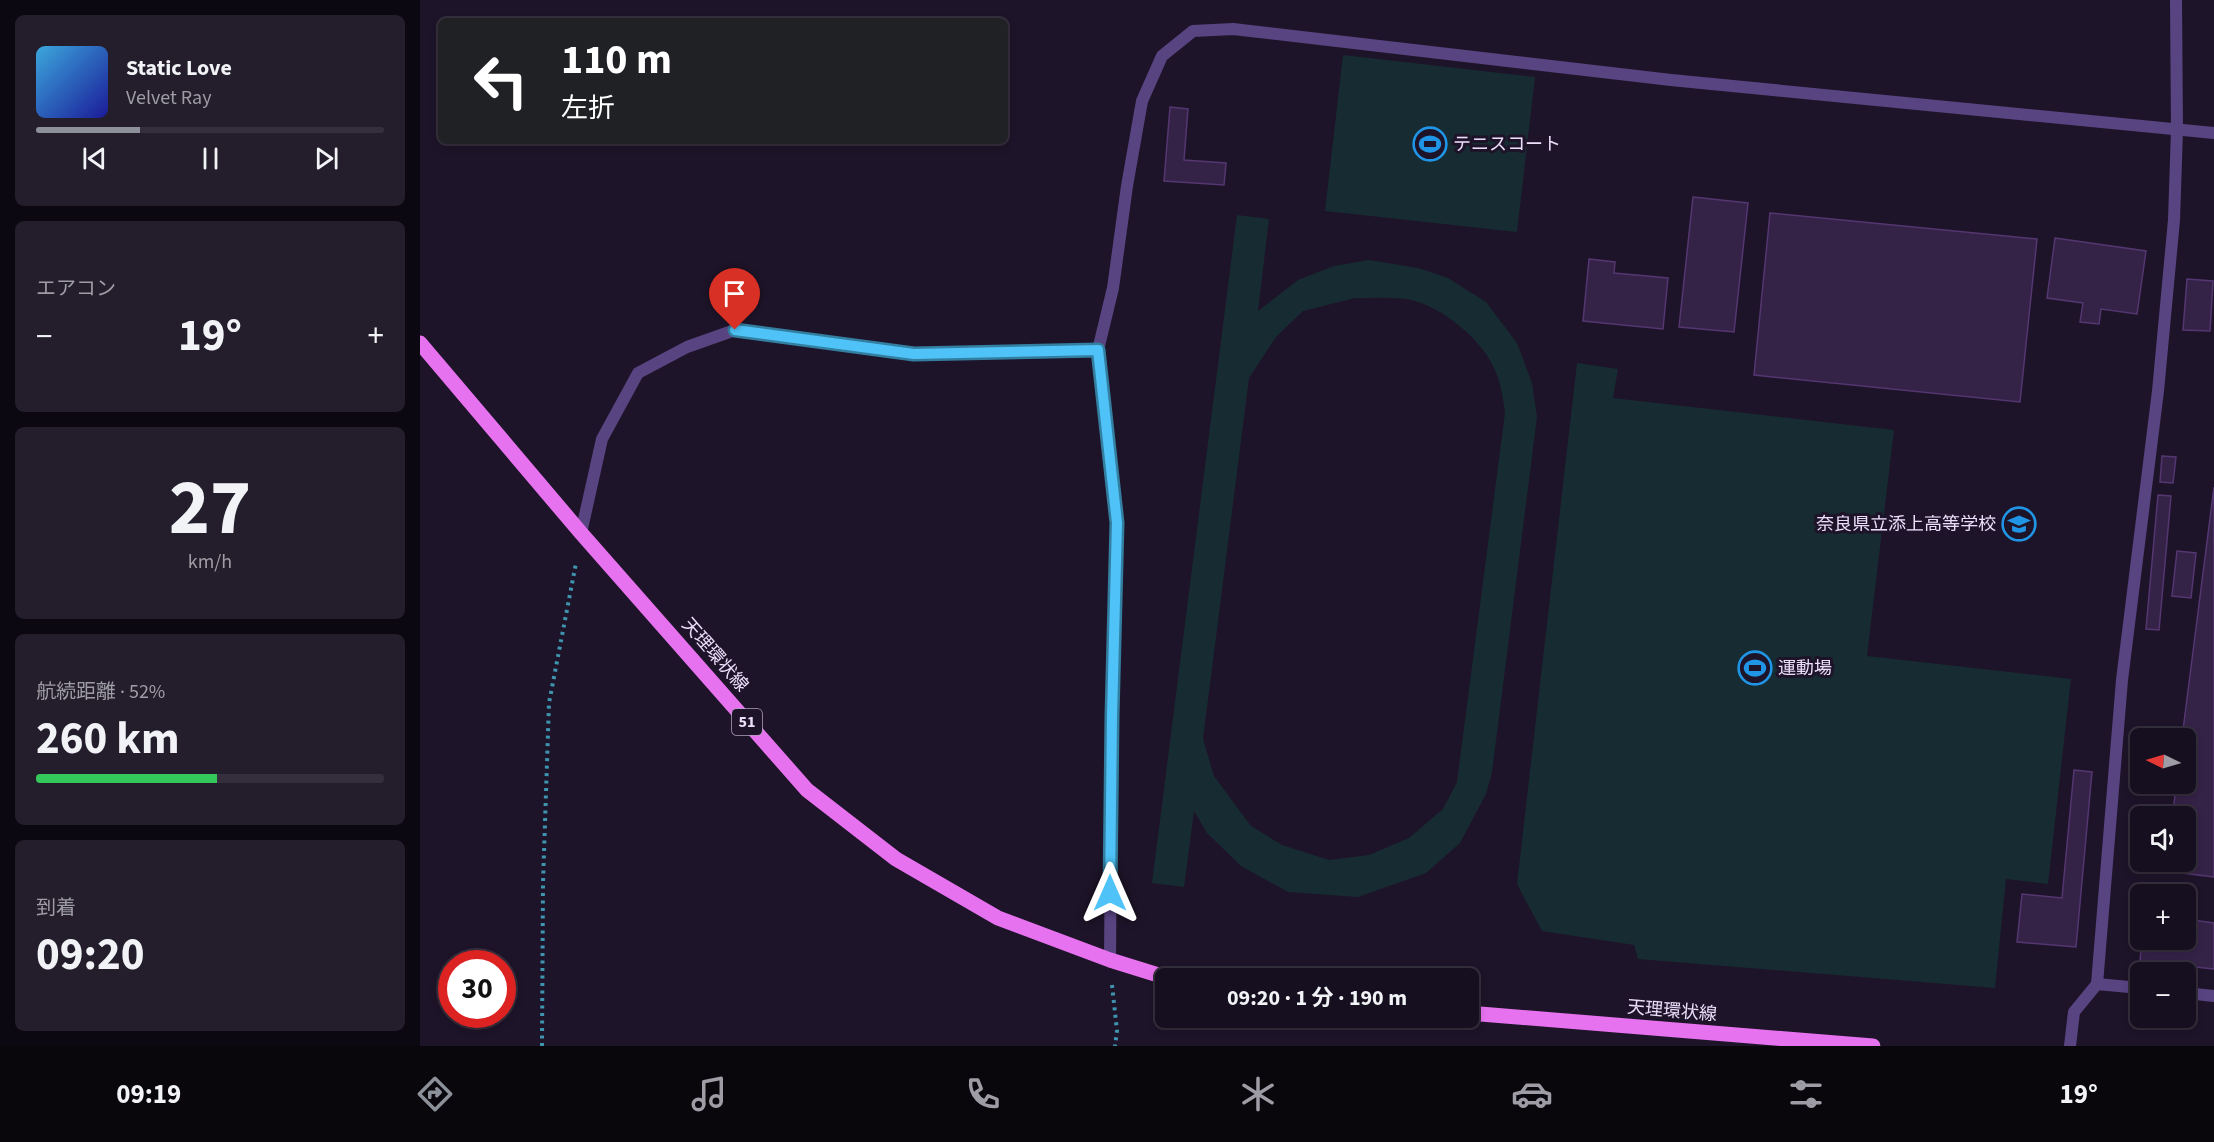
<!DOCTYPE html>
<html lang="ja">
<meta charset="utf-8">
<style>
body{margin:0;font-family:"Source Sans 3","Noto Sans JP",sans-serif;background:#231d2c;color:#f1f3f6;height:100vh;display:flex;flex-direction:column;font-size:22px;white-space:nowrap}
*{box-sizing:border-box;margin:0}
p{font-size:20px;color:#9e9ca4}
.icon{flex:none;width:33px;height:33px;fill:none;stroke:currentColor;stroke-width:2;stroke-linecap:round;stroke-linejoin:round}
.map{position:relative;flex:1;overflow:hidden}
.side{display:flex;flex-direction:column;gap:15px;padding:15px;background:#0c0811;width:420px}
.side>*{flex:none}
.banner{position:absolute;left:18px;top:18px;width:570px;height:126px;border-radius:9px;box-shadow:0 3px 9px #0003,0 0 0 2px #352f3d;background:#202124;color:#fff;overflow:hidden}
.needle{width:39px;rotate:275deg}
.tools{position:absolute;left:1710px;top:728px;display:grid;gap:12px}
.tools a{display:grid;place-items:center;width:66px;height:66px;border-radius:9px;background:#160f1f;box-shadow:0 3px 9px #0003,0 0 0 2px #352f3d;font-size:30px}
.speed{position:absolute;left:18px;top:950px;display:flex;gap:12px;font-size:30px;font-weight:700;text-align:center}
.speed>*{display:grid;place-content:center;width:78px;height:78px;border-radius:50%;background:#160f1f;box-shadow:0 3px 9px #0003,0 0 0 2px #352f3d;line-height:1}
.speed .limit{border:9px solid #d22;background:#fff;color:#111}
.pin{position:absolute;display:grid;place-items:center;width:51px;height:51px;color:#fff;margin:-62px -26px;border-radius:50% 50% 50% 0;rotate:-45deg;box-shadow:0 0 6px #0007}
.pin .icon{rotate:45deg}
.me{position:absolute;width:66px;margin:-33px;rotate:0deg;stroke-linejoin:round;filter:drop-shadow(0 0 4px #0008)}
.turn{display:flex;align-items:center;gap:21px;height:126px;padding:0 24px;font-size:27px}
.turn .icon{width:78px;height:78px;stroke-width:2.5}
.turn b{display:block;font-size:42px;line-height:51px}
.big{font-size:45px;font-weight:700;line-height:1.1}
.side .card{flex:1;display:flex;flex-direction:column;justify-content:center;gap:9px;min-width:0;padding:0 21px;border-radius:9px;background:#231d2c}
.side .dial{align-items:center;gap:0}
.dial b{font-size:78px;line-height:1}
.song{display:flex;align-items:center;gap:18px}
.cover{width:72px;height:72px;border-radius:9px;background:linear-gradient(135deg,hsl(200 70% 55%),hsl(240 70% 35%))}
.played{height:6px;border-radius:3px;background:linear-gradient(90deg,#8c9099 30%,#352f3d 30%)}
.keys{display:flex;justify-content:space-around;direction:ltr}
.heat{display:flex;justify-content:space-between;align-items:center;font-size:33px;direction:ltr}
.charge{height:9px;border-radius:4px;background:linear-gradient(90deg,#34c759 52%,#352f3d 0)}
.trip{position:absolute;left:735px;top:968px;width:324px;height:60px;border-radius:9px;background:#160f1f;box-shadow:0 3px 9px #0003,0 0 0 2px #352f3d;font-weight:700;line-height:60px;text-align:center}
.dock{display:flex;height:96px;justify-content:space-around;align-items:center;background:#09060c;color:#9e9ca4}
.dock .icon{width:42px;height:42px}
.dock .active{color:#8c9099}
.dock b{font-size:27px;color:#f1f3f6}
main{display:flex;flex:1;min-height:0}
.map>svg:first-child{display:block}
.green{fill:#172b32;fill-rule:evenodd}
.building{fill:#352247;stroke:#543671;stroke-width:1.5}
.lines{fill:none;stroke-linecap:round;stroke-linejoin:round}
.path{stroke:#3f94b0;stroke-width:4;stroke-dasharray:3 4.5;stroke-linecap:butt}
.service{stroke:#594482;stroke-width:12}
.minor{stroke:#594482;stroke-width:12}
.primary{stroke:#e772ef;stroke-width:15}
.route-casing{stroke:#337fa1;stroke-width:15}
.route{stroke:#4fc3f7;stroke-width:10}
.labels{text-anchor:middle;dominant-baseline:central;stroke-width:6;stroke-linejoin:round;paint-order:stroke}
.shield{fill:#1e1429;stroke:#aea2bc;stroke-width:1.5}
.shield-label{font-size:16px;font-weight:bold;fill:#ebdffb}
.poi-label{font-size:18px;fill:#ebdffb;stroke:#1e1429;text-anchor:start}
.street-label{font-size:18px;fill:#ebdffb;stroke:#1e1429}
</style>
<main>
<section class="side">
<div class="card">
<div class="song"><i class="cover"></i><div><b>Static Love</b><p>Velvet Ray</p></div></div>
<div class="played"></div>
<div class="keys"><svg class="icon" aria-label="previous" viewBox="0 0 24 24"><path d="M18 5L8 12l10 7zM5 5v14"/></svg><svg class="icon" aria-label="pause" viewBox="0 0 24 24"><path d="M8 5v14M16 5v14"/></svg><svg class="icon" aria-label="next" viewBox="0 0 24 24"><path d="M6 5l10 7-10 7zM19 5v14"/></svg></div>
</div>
<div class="card"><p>エアコン</p>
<div class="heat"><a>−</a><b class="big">19°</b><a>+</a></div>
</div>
<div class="card dial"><b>27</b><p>km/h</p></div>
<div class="card"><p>航続距離 · 52%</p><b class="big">260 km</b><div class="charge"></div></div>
<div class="card"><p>到着</p><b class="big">09:20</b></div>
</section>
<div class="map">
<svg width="1794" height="1046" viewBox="0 0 1794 1046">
<rect width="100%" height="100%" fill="#1e1429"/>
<g class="green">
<polygon points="923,55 1115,77 1097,232 905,211"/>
<path d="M 817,215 L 849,219 L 838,311 L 878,280 L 914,266 L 949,260 L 998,268 L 1028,278 L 1066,302 L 1097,343 L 1112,383 L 1117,417 L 1072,772 L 1066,794 L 1040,843 L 1006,873 L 938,897 L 868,892 L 821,866 L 787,833 L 774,811 L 764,887 L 732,883 ZM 935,298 C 951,298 969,297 986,299 C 1018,304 1057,335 1072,364 C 1080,379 1083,396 1085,413 L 1037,782 L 1023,809 L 989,838 L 949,855 L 909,860 L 862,845 L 831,826 L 794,776 L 783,739 L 829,378 L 856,337 L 883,311 Z"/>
<polygon points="1157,363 1198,369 1193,398 1474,430 1447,656 1651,679 1628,884 1586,879 1575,988 1218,959 1214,945 1122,931 1097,884"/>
</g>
<g class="building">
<polygon points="750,107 768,109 764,160 806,163 804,185 744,181"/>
<polygon points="1273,197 1328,203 1314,332 1259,327"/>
<polygon points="1350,213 1617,239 1600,402 1334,375"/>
<polygon points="1635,238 1726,251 1717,314 1681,309 1679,324 1660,322 1663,303 1627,298"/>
<polygon points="1169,259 1195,262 1194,273 1248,278 1243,329 1163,321"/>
<polygon points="1767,279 1793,281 1790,331 1763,330"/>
<polygon points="1742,456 1756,457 1753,483 1740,482"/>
<polygon points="1794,487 1794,877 1746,871 1747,861 1766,861 1766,816 1752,816 1757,783 1766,783 1766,738 1762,738"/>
<polygon points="1738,495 1751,496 1739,630 1726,629"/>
<polygon points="1757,551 1776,553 1771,598 1752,596"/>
<polygon points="1654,770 1672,772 1656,947 1597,942 1602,894 1642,898"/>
<polygon points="1766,919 1794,923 1794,969 1720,961 1722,939 1766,939"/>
</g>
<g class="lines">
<g class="path">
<polyline points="692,985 697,1031 695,1046"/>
<polyline points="122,1046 123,883 129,703 156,563"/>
</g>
<polyline class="service" points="1677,984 1702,680 1738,391 1754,220 1757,130"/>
<g class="minor">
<polyline points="1756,0 1757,130"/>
<polyline points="161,533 182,439 218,373 267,347 315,330 494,354 678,350"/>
<polyline points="690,960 692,716 697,523 678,350 693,288 707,186 722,101 742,56 773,31 813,29 1251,80 1794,133"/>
<polyline points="1766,993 1794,996"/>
<polyline points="1650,1046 1654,1012 1677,984 1720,988"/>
</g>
<g class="primary">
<polyline points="0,343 161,533 387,790 476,859 578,918 690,960 748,978"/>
<polyline points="1048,1013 1453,1046"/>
</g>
</g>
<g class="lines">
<g class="route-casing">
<polyline id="route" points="315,330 494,354 678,350 697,523 692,716 690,893"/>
</g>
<use href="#route" class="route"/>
</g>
<defs>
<g id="stadium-ring" transform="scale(1.725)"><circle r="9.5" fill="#1e1429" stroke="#2095e6" stroke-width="1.5"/><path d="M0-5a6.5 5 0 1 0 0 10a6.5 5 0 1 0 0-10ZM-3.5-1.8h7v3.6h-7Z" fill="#2095e6"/></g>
<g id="school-ring" transform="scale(1.725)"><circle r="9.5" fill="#1e1429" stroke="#2095e6" stroke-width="1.5"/><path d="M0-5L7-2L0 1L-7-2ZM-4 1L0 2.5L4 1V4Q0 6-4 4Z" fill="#2095e6"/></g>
</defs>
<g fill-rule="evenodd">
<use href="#stadium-ring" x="1010" y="144"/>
<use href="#school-ring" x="1599" y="524"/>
<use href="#stadium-ring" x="1335" y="668"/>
</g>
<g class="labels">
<rect class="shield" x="312" y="709" width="30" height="26" rx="4.5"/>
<g class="shield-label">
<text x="327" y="722">51</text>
</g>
<g class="poi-label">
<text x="1033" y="144">テニスコート</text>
<text x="1576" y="524" text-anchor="end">奈良県立添上高等学校</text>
<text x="1358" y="668">運動場</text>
</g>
<g class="street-label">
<text transform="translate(295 655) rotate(49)">天理環状線</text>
<text transform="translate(1252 1011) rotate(5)">天理環状線</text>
</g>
</g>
</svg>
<div class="tools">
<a><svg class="needle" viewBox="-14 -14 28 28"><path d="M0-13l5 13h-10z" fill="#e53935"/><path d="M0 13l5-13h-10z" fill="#9e9ca4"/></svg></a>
<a><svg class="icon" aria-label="sound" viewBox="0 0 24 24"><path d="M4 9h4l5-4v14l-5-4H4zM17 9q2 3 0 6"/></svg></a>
<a>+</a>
<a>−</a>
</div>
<div class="speed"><div class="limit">30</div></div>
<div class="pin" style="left:315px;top:330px;background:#d93025"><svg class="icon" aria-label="arrive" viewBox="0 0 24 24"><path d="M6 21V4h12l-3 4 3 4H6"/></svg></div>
<svg class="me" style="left:690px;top:893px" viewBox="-20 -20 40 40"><path d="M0-17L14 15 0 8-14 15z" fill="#4fc3f7" stroke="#fff" stroke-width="4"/></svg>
<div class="trip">09:20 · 1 分 · 190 m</div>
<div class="banner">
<div class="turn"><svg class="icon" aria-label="left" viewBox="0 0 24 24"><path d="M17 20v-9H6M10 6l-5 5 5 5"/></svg><div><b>110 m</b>左折</div></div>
</div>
</div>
</main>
<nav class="dock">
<b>09:19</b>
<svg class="icon active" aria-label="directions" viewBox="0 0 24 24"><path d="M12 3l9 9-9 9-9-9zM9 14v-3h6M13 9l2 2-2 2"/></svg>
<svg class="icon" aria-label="music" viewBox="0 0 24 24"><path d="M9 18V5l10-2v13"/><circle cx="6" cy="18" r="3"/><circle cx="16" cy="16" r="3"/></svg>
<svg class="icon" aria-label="phone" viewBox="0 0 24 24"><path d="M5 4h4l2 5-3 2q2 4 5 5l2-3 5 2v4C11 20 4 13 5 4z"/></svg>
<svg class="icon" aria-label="climate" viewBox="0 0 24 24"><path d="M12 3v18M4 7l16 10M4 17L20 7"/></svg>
<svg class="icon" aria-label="car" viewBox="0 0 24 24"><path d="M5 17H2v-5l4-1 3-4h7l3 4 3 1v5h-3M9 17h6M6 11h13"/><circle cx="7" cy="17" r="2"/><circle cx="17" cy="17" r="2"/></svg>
<svg class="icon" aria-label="filters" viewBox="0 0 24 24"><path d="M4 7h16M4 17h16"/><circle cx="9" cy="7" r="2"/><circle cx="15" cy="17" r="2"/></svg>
<b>19°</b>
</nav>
